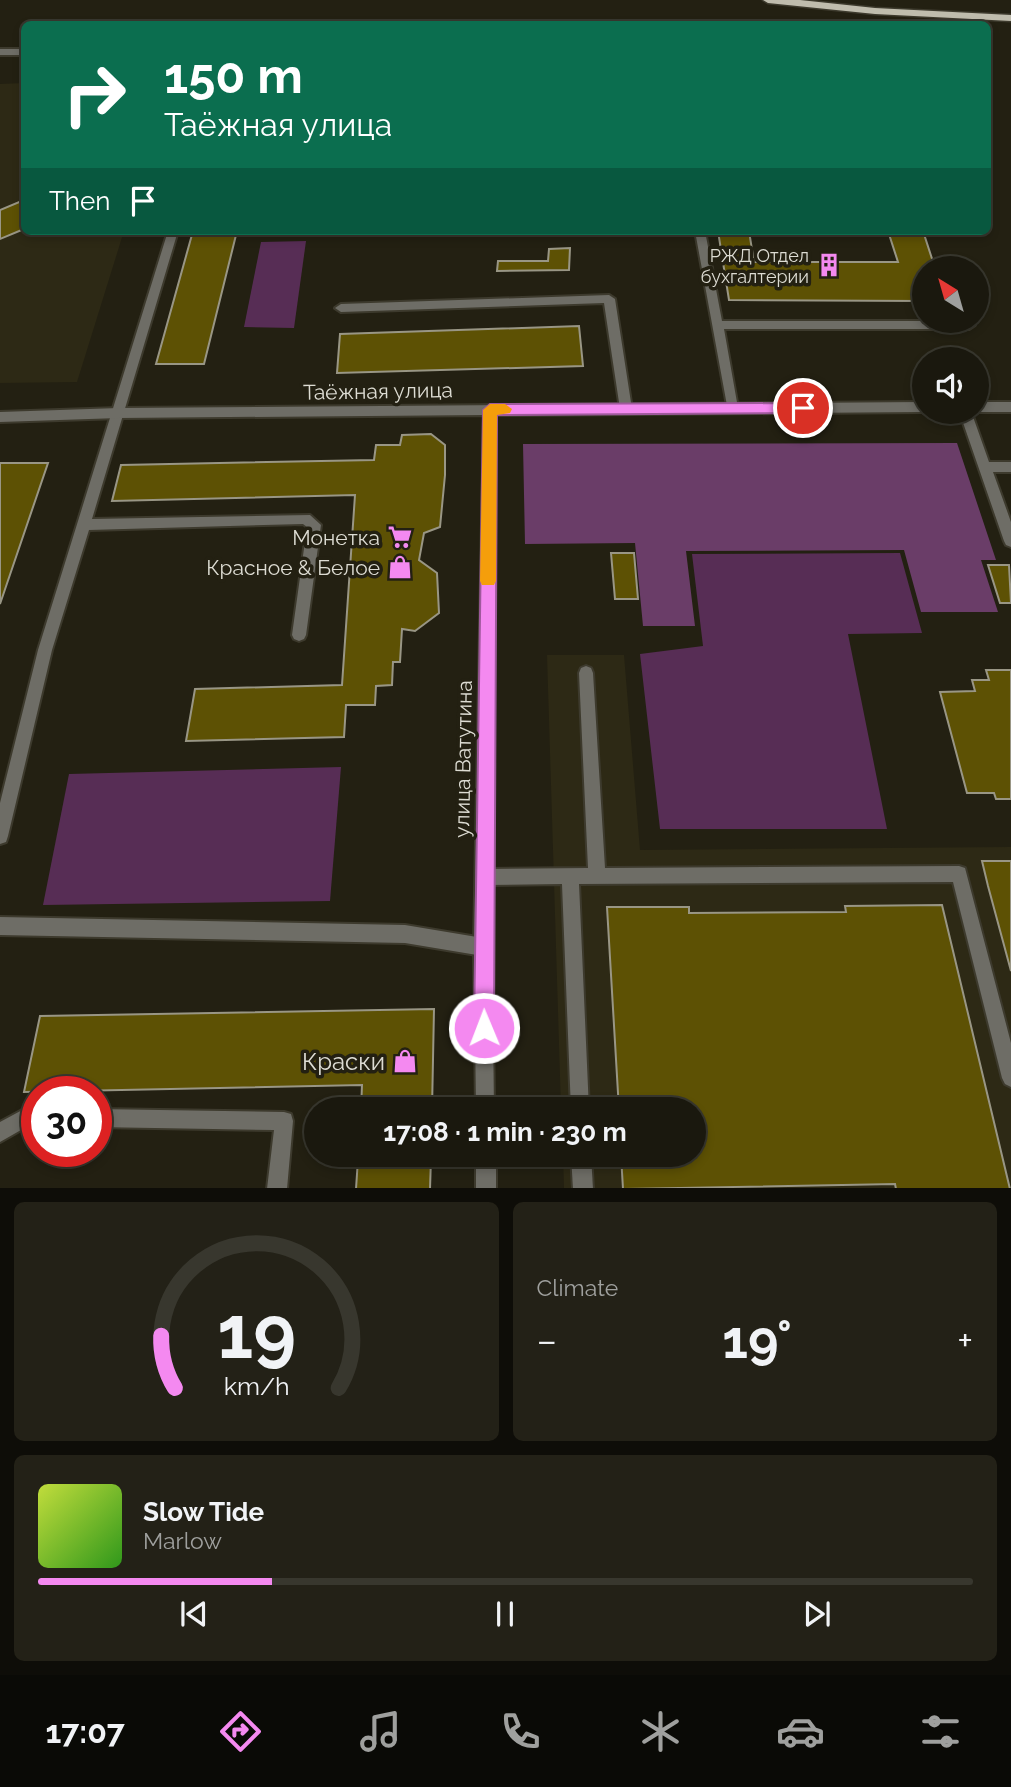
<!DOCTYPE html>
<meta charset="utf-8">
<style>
body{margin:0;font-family:Raleway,sans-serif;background:#232117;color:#f1f3f6;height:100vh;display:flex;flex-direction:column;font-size:26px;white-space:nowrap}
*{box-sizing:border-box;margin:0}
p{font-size:23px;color:#9fa09e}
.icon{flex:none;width:38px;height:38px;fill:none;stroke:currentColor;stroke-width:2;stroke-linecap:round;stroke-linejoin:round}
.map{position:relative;height:1188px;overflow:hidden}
.details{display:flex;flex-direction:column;gap:14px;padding:14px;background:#0e0d08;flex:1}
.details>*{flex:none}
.banner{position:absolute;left:21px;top:21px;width:970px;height:214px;border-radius:10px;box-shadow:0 4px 10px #0003,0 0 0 2px #38372e;background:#0b6e4f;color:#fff;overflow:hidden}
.needle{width:46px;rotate:323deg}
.controls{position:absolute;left:912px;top:256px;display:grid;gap:14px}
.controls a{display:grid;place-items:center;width:77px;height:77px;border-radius:50%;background:#1a180e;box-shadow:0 4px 10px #0003,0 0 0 2px #38372e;font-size:35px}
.speed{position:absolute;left:21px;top:1076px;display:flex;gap:14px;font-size:35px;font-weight:700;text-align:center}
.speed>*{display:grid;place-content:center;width:91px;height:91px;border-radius:50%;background:#1a180e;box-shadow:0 4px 10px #0003,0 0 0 2px #38372e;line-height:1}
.speed .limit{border:10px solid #d22;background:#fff;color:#111}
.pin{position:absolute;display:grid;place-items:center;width:60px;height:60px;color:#fff;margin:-30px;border:4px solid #fff;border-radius:50%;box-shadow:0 2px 7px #0007}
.me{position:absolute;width:77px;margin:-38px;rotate:359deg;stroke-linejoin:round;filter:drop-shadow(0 0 5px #0008)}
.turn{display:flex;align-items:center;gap:24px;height:147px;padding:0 28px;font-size:32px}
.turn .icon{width:91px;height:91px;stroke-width:2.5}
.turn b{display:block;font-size:49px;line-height:60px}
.then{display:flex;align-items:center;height:66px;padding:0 28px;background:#0003;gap:14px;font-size:26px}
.big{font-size:52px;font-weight:700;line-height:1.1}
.details .card{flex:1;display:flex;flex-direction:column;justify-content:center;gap:10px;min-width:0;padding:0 24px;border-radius:10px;background:#232117}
.details .dial{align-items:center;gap:0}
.dial svg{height:182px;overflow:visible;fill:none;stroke:#38372e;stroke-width:7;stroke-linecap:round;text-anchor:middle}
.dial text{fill:#f1f3f6;stroke:none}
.song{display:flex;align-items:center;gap:21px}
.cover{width:84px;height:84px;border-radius:10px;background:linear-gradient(135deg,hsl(70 70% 55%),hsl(110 70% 35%))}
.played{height:7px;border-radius:4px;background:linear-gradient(90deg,#f489f0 25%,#38372e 25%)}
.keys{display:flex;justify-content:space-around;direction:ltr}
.heat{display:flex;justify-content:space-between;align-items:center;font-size:38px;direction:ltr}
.details .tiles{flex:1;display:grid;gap:14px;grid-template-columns:1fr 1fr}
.card:last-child{grid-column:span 2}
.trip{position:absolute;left:304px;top:1097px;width:402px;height:70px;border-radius:35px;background:#1a180e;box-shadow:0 4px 10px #0003,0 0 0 2px #38372e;font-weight:700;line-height:70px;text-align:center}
.dock{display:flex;height:112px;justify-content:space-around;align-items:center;background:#0a0a06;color:#9fa09e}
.dock .icon{width:49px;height:49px}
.dock .current{color:#f489f0}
.dock b{font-size:32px;color:#f1f3f6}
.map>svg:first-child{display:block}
.built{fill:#2d2915}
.green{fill:#572d55}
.forest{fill:#6a3d68}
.building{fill:#5d5104;stroke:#999685;stroke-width:2}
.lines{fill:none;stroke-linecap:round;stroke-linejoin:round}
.service-casing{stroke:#3d3a2d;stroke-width:4}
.minor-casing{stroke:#3d3a2d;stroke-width:4}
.primary-casing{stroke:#3d3a2d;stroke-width:3}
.service{fill:#6e6d66;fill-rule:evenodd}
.minor{fill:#6e6d66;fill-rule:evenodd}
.primary{fill:#bfbcad;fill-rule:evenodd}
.route{fill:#f489f0;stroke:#9f599c;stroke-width:2}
.slow{fill:#f59e0b}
.labels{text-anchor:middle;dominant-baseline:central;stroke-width:7;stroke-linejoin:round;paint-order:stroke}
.far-poi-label{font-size:18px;fill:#dddcd3;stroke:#232012;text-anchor:end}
.street-label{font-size:21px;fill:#dddcd3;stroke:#232012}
.poi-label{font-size:21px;fill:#dddcd3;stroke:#232012;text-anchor:end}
.near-poi-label{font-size:24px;fill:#dddcd3;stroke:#232012;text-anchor:end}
</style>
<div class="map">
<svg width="1011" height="1189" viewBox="0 0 1011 1189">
<rect width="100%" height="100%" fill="#232012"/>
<g class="built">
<polygon points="24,83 24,231 124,231 77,382 0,383 0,84"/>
<polygon points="547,655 624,655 640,850 1011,847 1011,1188 564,1188 563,1155 695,1155 695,1110 561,1109"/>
</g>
<g class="green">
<polygon points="306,241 294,328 244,327 261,242"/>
<polygon points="900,553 922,633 848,634 887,829 660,829 640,654 703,646 692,554"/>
<polygon points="341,767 330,901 43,905 69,774"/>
</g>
<polygon class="forest" points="957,443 996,560 981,560 998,612 921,612 904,550 686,551 695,626 643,626 635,543 525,544 523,444"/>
<g class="building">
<polygon points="24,200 24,229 0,239 0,210"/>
<polygon points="193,231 237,231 204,364 156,364"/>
<polygon points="718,231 749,231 754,262 898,262 888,231 923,231 935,268 924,268 924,301 729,300"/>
<polygon points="570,248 569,270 497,271 498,261 548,261 549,249"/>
<polygon points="579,326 583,366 337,373 340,334"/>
<polygon points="431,434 445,445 445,475 440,527 424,533 419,560 437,573 439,613 415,631 402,629 400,662 393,662 392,685 376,686 375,705 346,705 344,737 186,741 195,689 342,685 355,495 112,501 121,465 374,460 376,445 400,445 402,435"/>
<polygon points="0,463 48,463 0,604"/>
<polygon points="611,553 634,553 638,599 615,599"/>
<polygon points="988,565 1009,565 1011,603 1000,603"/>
<polygon points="986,670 1011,670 1011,799 996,799 994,793 967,793 940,692 975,691 972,680 989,680"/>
<polygon points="982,861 1011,861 1011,971 988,886"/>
<polygon points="942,905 1010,1189 896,1189 895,1184 623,1189 621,1155 695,1155 695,1110 619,1110 607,907 689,907 689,913 846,912 845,906"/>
<polygon points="434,1009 432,1110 361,1110 362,1085 24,1092 40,1016"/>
<polygon points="358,1155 431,1155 431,1158 358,1159"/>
<polygon points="431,1158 430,1189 356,1189 358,1159"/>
</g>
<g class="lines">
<g class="service-casing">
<g id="service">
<rect x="0" y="49" width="24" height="6"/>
<polygon points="168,231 178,231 92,519 310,515 321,525 306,635 304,639 299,641 294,639 292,635 307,527 303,524 89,530 52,650 8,836 6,842 0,844 0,803 38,650"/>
<polygon points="695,231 705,231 722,321 969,321 975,325 969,329 724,329 738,408 732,413 728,411"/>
<polygon points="609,295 615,299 632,409 626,414 620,409 604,303 341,312 335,308 341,304"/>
<polygon points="959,411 971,411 989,462 1011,462 1011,472 993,472 1011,522 1011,547 1006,545 1004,541"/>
<polygon points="586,666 591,668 593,673 605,868 959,866 965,868 1011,1043 1011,1087 1005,1084 1002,1078 953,882 579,884 589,1110 571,1110 562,884 484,885 478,883 476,877 478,871 484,869 588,868 579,673 581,668"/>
<polygon points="0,917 405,925 483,938 489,941 492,947 489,953 483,956 405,943 0,935"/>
<polygon points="26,1108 37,1108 37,1126 28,1126 0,1142 0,1122"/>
<polygon points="96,1109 284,1112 291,1114 293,1121 287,1189 267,1189 274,1130 96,1127"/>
<polygon points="571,1155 591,1155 593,1189 573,1189"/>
</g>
</g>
<g class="minor-casing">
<g id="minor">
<polygon points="924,402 924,412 496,415 492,947 494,1110 476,1110 474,947 484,415 119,418 0,422 0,412 119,408"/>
<rect x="976" y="402" width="35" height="10"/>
<rect x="476" y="1155" width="20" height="34"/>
</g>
</g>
<g class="primary-casing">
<polygon id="primary" points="763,0 800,0 875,8 1011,15 1011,21 875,14 768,3"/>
</g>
<use href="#service" class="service"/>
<use href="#minor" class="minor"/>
<use href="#primary" class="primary"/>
</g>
<polygon class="route" points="803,403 810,408 803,413 497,415 494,1028 491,1036 484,1038 477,1036 474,1028 483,410 490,404"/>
<polygon class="slow" points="490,404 505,404 512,409 510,413 497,415 496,581 494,585 482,585 480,581 483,410"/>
<defs>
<g id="building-bare" transform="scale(1.89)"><path d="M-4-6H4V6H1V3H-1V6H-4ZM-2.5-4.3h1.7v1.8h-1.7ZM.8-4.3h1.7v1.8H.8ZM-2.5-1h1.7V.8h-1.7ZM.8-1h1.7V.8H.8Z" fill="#f489f0" stroke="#232012" stroke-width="2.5" paint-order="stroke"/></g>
<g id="supermarket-bare" transform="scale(1.89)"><path d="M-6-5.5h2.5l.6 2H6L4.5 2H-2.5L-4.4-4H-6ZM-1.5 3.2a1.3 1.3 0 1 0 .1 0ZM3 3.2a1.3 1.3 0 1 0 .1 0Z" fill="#f489f0" stroke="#232012" stroke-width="2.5" paint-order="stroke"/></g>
<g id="shop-bare" transform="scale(1.89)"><path d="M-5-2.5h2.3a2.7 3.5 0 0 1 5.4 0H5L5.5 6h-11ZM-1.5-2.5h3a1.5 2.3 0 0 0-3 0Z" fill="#f489f0" stroke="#232012" stroke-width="2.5" paint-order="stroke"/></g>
</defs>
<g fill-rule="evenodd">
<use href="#building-bare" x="829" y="265"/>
<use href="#supermarket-bare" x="400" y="537"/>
<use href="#shop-bare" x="400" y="567"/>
<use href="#shop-bare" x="405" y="1061"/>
</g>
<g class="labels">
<g class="far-poi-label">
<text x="809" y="255">РЖД Отдел<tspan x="809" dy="21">бухгалтерии</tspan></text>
</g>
<g class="street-label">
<text transform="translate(378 391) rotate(-1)">Таёжная улица</text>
<text transform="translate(463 759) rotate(-89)">улица Ватутина</text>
</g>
<g class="poi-label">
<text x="380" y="537">Монетка</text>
<text x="380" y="567">Красное &amp; Белое</text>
</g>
<g class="near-poi-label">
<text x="385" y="1061">Краски</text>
</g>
</g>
</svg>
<div class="controls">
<a><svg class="needle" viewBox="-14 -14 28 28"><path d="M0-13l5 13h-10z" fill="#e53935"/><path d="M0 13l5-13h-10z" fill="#9fa09e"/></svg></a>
<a><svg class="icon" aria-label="sound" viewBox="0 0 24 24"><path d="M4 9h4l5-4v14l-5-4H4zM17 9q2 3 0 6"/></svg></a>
</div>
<div class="speed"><div class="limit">30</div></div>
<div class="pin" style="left:803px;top:408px;background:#d93025"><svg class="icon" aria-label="arrive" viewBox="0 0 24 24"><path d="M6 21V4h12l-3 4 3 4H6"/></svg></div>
<svg class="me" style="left:484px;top:1028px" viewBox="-20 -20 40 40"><circle r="17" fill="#f489f0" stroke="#fff" stroke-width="3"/><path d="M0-11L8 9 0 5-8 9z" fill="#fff"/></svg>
<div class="trip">17:08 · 1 min · 230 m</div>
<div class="banner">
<div class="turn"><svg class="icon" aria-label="right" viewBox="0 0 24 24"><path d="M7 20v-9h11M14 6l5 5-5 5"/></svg><div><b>150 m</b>Таёжная улица</div></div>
<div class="then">Then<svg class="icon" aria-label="arrive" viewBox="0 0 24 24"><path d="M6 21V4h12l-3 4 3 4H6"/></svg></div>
</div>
</div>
<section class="details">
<div class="tiles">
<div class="card dial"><svg viewBox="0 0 100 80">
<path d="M14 69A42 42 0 1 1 86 69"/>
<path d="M14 69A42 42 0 0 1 8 46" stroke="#f489f0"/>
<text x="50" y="56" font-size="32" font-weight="700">19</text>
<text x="50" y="72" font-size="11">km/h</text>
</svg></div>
<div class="card"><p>Climate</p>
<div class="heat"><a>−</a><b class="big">19°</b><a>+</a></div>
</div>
<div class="card">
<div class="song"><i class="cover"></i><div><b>Slow Tide</b><p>Marlow</p></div></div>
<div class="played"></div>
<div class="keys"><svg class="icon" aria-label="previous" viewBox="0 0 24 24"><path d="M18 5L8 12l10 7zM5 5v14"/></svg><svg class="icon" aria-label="pause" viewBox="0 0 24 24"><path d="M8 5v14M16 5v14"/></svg><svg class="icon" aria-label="next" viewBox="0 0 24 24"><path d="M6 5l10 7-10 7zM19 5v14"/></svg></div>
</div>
</div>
</section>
<nav class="dock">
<b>17:07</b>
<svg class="icon current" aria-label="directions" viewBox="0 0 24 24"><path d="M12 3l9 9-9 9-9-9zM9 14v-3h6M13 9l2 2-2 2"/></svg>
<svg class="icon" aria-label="music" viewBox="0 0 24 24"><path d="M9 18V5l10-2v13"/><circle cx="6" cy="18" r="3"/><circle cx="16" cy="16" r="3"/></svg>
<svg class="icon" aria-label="phone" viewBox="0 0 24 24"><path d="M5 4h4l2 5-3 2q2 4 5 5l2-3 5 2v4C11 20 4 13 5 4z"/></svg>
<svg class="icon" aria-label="climate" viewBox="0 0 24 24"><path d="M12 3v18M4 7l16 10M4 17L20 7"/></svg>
<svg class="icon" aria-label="car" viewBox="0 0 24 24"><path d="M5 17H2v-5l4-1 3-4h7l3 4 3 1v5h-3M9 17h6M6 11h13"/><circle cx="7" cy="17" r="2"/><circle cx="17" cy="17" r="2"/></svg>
<svg class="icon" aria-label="filters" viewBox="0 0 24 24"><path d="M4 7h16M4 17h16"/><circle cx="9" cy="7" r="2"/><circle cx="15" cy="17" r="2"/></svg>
</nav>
